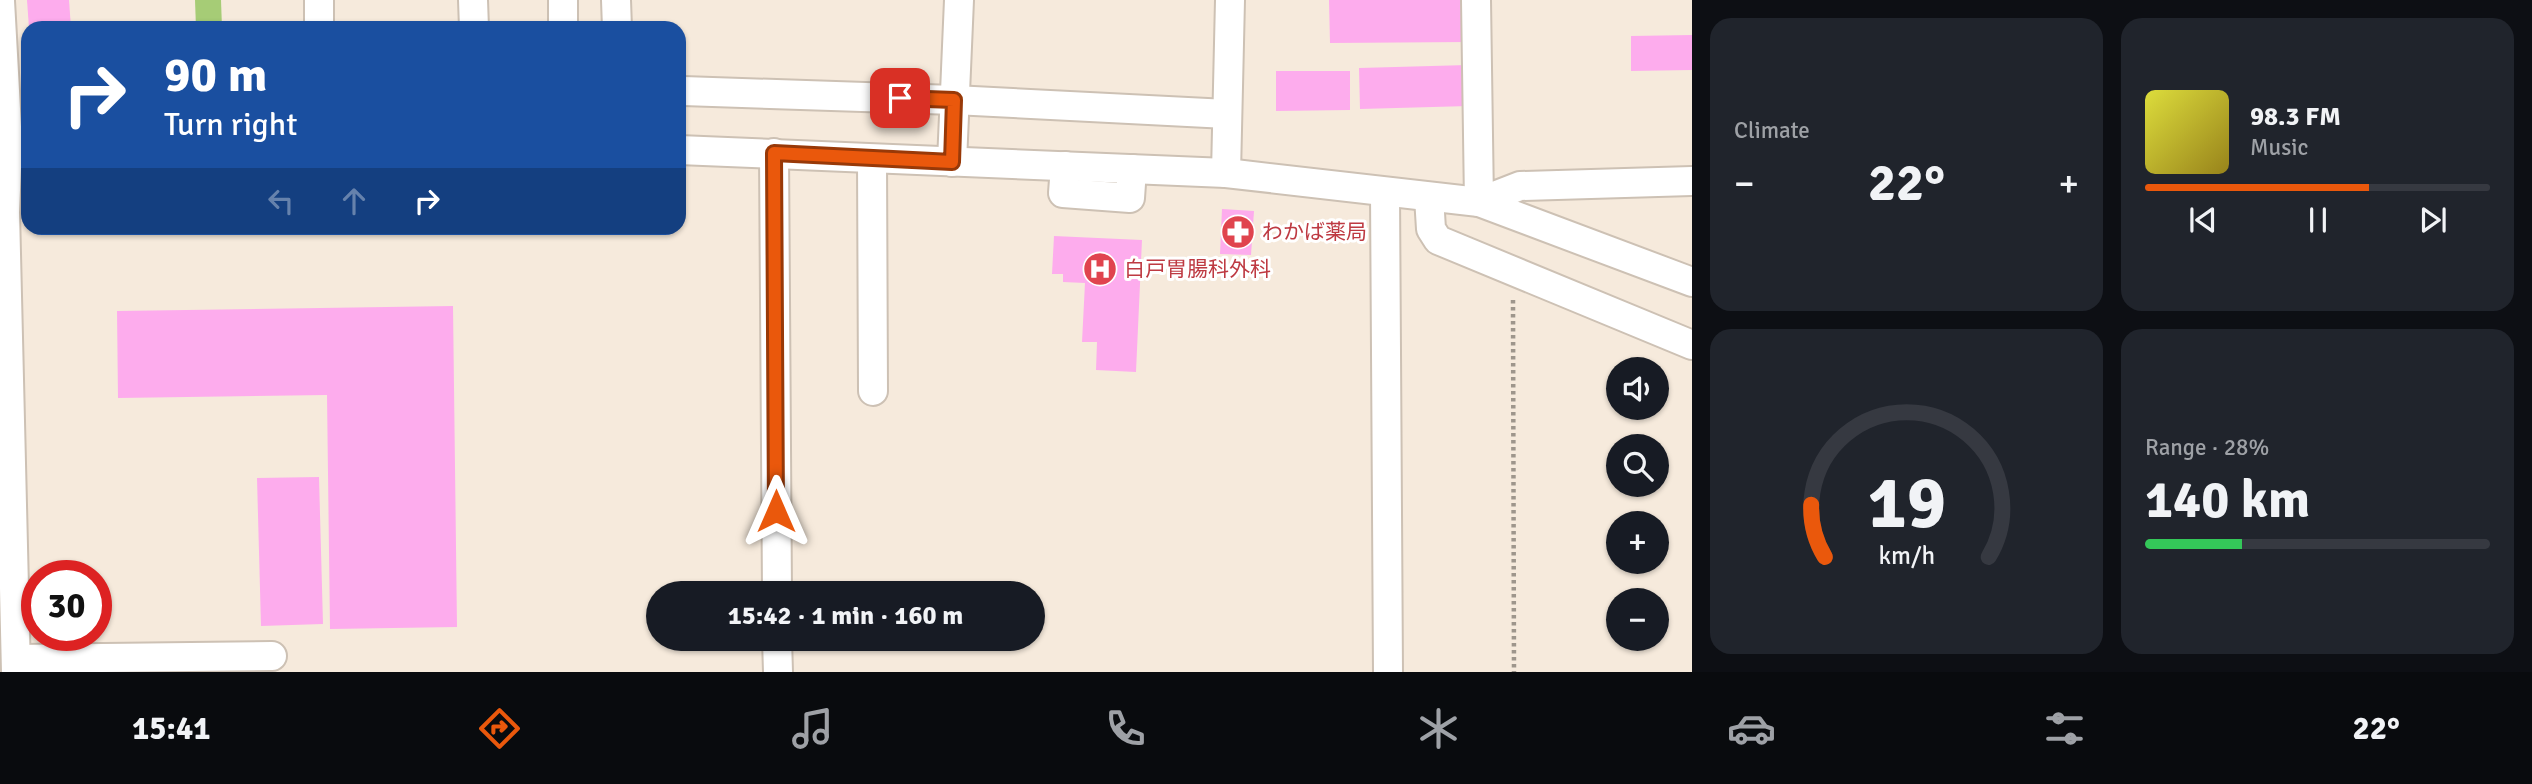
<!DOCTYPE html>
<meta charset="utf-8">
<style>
body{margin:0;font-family:Signika,"Noto Sans JP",sans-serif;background:#20242c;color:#f1f3f6;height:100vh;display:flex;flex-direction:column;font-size:26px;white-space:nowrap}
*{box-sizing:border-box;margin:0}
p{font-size:23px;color:#9ea1a6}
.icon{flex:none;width:38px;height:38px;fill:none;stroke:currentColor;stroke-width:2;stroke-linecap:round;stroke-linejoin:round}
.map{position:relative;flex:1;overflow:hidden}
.side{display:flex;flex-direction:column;gap:18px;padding:18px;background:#0d0f14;width:840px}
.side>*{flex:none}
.guide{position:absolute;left:21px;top:21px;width:665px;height:214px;border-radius:21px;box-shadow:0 2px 5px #0004;background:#1a4fa0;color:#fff;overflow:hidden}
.buttons{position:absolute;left:1606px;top:357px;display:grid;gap:14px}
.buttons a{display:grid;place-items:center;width:63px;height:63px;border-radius:50%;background:#171b24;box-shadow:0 2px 5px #0004;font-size:35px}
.speed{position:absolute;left:21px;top:560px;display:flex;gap:14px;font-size:35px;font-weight:700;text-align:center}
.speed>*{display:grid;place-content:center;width:91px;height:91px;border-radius:50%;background:#171b24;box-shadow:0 2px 5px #0004;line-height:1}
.speed .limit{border:10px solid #d22;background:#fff;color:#111}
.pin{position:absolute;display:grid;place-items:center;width:60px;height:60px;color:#fff;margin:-30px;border-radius:14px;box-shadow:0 4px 10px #0006}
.me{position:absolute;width:77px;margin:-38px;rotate:0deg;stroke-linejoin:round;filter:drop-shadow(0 0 5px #0008)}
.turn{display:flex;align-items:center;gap:24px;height:147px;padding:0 28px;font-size:32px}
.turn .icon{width:91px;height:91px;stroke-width:2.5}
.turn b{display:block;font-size:49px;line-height:60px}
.lanes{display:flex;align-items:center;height:66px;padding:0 28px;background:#0003;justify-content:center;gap:35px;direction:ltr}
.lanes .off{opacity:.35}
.big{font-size:52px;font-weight:700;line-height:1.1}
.side .widget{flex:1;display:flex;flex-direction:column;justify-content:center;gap:10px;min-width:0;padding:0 24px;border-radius:21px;background:#20242c}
.side .dial{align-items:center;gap:0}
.dial svg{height:182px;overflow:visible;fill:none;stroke:#363941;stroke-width:7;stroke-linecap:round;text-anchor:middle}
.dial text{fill:#f1f3f6;stroke:none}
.song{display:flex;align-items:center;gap:21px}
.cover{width:84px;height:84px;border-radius:10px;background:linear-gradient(135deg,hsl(60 70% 55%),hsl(50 70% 35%))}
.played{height:7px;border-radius:4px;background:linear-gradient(90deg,#ea580c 65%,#363941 65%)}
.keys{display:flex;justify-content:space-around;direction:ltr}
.heat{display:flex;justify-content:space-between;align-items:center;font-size:38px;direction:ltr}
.charge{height:10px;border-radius:5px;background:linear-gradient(90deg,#34c759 28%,#363941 0)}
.side .tiles{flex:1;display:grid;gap:18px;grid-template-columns:repeat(2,1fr)}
.trip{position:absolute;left:646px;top:581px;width:399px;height:70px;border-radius:35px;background:#171b24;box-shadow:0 2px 5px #0004;font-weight:700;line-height:70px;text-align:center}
.menu{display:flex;height:112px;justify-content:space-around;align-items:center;background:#090b0e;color:#9ea1a6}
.menu .icon{width:49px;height:49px}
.menu .active{color:#ea580c}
.menu b{font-size:32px;color:#f1f3f6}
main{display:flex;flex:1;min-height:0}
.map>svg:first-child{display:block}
.green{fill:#a6cc76}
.building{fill:#fdaced}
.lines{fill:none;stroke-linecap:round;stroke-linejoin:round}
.minor-casing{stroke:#cdc1b4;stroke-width:32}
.path{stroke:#9e968c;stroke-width:4.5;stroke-dasharray:3.5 3.5;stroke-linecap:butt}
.minor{stroke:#fff;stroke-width:28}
.route-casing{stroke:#983908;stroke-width:18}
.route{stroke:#ea580c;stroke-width:12}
.labels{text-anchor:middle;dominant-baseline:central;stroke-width:6;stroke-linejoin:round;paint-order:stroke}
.health-label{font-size:21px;fill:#be3a42;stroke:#fff;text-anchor:start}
</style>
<main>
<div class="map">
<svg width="1692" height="672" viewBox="0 0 1692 672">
<rect width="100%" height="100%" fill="#f6eadc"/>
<polygon class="green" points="195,0 221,0 222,28 196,28"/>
<g class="building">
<polygon points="27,0 69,0 71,28 29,28"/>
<polygon points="1329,0 1468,0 1468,42 1330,43"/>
<polygon points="1692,35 1692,70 1631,71 1631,36"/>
<polygon points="1468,65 1469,106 1360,109 1359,68"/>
<polygon points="1276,71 1350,71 1350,110 1276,111"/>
<polygon points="1222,209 1254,211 1251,255 1220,254"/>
<polygon points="1054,236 1142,240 1136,372 1096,370 1097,342 1082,342 1085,283 1063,282 1063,274 1052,274"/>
<polygon points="453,306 457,627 330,629 327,395 118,398 117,311"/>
<polygon points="319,477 323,624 261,626 257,478"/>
<rect x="226" y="664" width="45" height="8"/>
</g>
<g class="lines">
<g class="minor-casing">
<g id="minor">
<polyline points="473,0 474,28"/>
<polyline points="563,0 563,28"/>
<polyline points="616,0 617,28"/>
<polyline points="1476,0 1479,202 1520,186 1692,181"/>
<polyline points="0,1 8,145 5,212 16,672"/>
<polyline points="319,28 319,0"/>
<polyline points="683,91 954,100 1227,114"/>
<polyline points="679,150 1226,173 1479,202 1692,282"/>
<polyline points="774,153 777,593"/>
<polyline points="872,159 873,391"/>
<polyline points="952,162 959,0"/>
<polyline points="1065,166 1063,193 1130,198 1132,169"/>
<polyline points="1226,173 1230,0"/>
<polyline points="1385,192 1388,672"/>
<polyline points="1429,197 1431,229 1438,240 1692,345"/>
<polyline points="777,639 778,672"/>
<polyline points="16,659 272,656"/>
</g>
</g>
<polyline class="path" points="1513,300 1514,672"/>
<use href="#minor" class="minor"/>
</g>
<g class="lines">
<g class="route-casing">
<polyline id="route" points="776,511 774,153 952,162 954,100 900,98"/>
</g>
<use href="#route" class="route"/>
</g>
<defs>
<g id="pharmacy-disc" transform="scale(1.75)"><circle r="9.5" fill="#e0444e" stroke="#fff"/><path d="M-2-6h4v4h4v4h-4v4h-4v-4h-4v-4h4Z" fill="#fff"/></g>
<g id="hospital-disc" transform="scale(1.75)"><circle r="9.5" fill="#e0444e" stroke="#fff"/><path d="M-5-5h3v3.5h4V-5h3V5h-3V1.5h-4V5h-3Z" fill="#fff"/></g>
</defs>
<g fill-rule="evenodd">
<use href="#pharmacy-disc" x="1238" y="232"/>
<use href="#hospital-disc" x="1100" y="269"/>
</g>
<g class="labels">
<g class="health-label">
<text x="1262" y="232">わかば薬局</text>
<text x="1124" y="269">白戸胃腸科外科</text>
</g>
</g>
</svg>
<div class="buttons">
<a><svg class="icon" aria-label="sound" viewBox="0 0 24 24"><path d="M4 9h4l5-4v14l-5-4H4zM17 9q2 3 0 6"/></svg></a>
<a><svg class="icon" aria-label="search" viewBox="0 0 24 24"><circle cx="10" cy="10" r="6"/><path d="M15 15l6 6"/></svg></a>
<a>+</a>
<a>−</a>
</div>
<div class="speed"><div class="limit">30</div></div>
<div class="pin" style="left:900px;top:98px;background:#d93025"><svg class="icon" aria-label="arrive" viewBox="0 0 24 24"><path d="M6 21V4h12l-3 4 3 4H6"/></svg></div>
<svg class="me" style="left:776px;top:511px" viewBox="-20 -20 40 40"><path d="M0-17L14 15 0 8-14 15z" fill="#ea580c" stroke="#fff" stroke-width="4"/></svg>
<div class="trip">15:42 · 1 min · 160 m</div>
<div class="guide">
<div class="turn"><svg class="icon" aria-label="right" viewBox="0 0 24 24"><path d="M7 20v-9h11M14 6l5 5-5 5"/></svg><div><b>90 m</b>Turn right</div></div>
<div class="lanes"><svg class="icon off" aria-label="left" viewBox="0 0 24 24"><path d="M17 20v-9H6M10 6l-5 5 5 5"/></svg><svg class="icon off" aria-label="ahead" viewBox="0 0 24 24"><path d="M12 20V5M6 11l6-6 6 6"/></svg><svg class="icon" aria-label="right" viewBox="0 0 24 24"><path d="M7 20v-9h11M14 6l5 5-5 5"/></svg></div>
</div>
</div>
<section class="side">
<div class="tiles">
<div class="widget"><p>Climate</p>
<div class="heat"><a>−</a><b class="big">22°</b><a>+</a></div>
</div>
<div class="widget">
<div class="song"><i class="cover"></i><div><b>98.3 FM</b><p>Music</p></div></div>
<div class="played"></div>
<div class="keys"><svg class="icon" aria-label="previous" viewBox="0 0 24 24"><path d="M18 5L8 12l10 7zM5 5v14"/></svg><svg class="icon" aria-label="pause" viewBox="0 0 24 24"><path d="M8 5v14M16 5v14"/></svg><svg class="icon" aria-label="next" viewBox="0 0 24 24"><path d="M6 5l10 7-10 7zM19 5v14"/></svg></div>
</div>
<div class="widget dial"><svg viewBox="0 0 100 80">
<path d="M14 69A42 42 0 1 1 86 69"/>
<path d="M14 69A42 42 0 0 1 8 46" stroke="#ea580c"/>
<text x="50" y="56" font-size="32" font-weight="700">19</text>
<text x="50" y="72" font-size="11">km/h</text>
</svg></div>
<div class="widget"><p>Range · 28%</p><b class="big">140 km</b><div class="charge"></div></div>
</div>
</section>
</main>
<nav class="menu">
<b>15:41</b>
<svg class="icon active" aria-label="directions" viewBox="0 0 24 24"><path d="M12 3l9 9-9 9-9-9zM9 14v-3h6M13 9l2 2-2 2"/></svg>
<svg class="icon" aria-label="music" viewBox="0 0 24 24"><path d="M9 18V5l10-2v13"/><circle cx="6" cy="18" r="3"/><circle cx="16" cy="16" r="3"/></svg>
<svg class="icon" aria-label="phone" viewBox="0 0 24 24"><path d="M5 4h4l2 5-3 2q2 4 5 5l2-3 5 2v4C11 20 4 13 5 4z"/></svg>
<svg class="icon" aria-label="climate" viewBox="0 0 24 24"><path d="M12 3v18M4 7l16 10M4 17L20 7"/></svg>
<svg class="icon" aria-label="car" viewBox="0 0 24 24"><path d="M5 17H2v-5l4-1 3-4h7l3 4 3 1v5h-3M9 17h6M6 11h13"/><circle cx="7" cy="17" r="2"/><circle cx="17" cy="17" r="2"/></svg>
<svg class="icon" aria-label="filters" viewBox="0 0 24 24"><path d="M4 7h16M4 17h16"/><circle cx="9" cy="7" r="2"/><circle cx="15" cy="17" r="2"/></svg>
<b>22°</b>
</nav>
